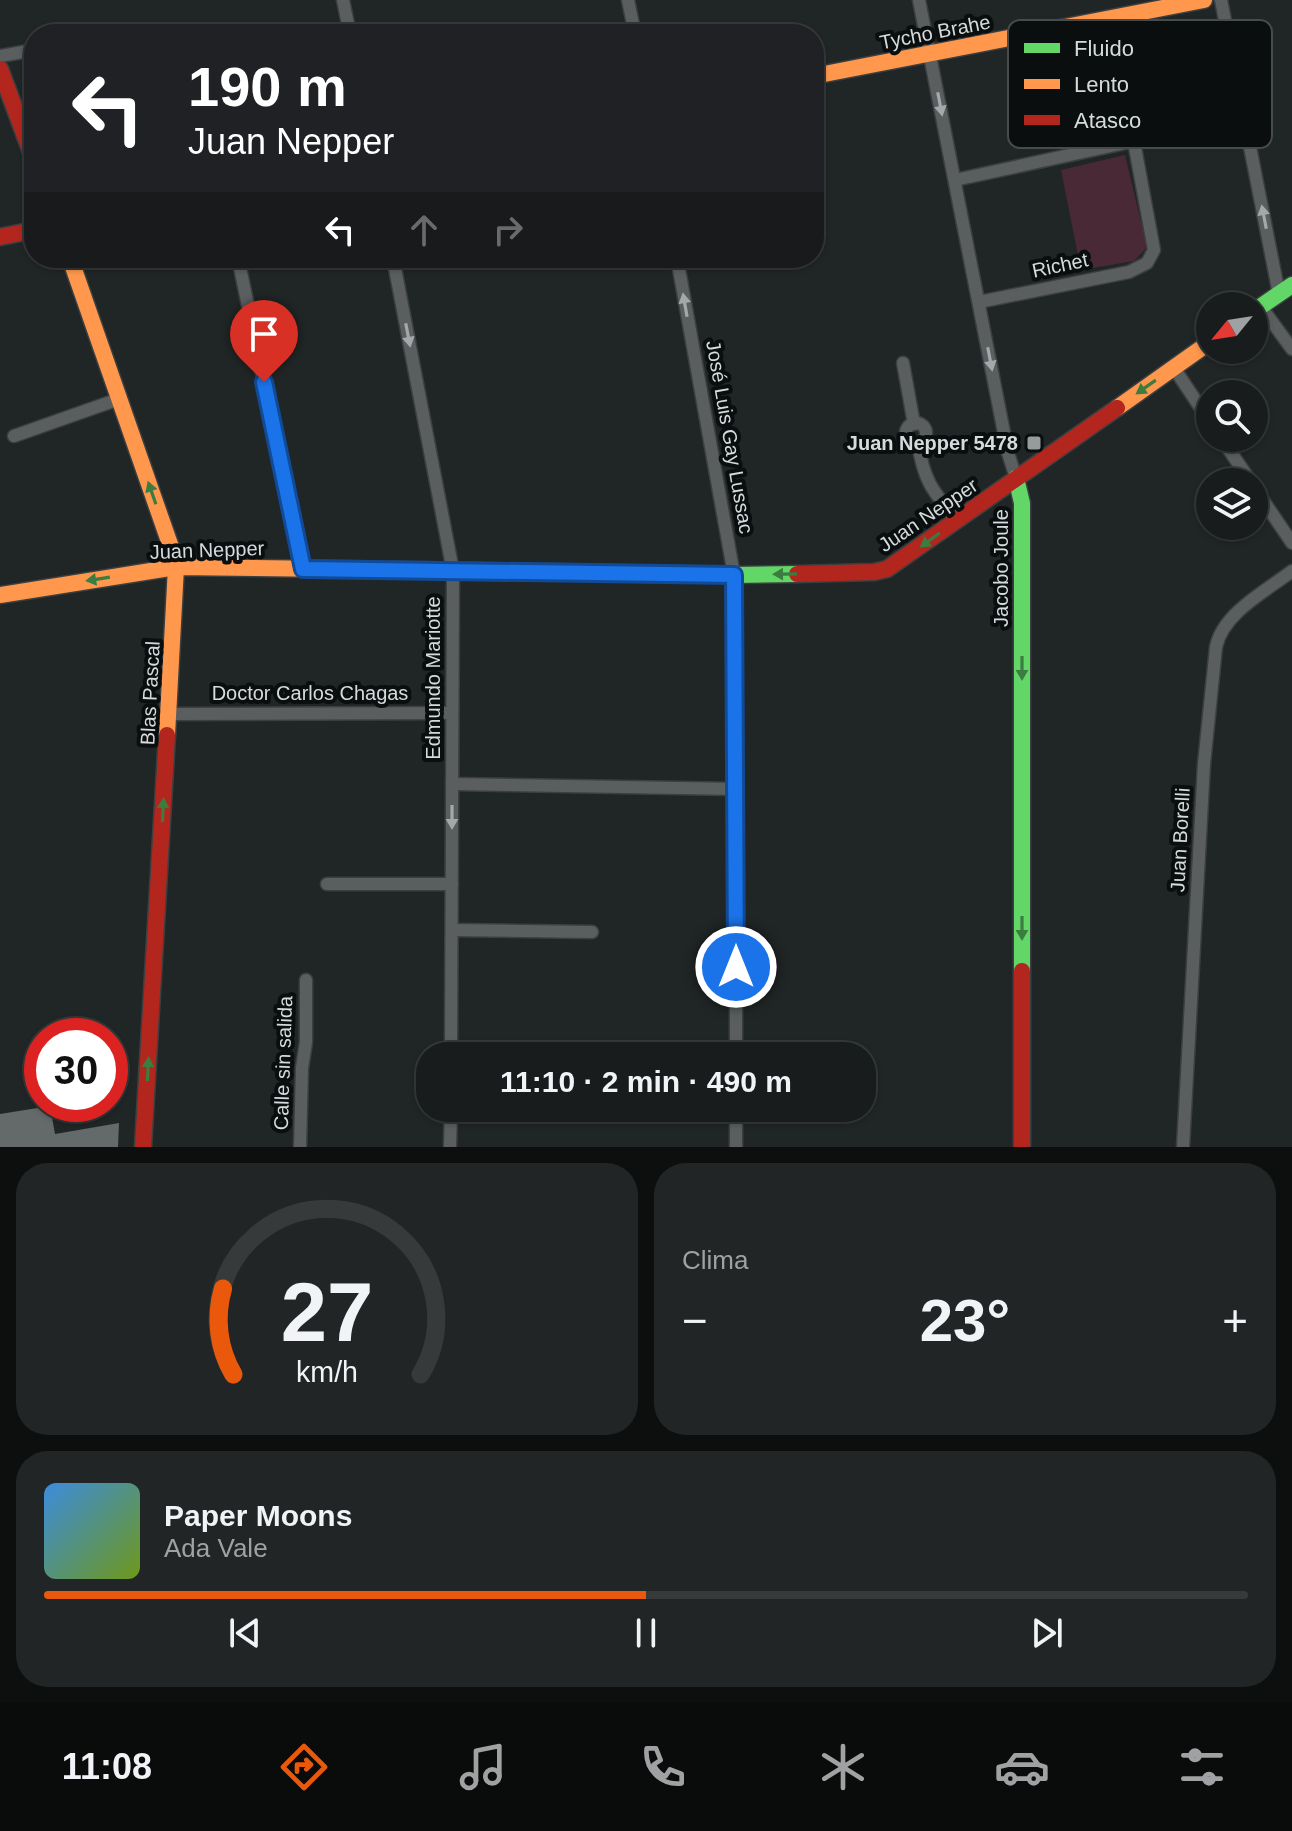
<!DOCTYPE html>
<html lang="es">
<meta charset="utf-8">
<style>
body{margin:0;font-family:Arial,sans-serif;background:#212525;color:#f1f3f6;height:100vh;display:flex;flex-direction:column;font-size:30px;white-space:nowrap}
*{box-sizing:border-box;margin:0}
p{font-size:26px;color:#9fa1a3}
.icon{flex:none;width:44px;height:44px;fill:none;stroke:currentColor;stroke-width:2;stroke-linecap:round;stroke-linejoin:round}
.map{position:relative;height:1147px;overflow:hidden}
.panel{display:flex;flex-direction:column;gap:16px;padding:16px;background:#0d0f0f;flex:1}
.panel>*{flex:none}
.hud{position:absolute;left:24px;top:24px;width:800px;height:244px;border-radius:32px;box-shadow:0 2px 6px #0004,0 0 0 2px #363a3b;background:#202124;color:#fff;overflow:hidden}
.needle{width:52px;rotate:240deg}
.fabs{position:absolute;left:1196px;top:292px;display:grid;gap:16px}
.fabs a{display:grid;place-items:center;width:72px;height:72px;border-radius:50%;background:#181c1c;box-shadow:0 2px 6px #0004,0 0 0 2px #363a3b;font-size:40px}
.speed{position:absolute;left:24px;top:1018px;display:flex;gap:16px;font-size:40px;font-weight:700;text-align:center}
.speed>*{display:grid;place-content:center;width:104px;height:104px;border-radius:50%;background:#181c1c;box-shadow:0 2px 6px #0004,0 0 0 2px #363a3b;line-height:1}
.speed .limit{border:12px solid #d22;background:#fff;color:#111}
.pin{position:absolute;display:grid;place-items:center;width:68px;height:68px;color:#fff;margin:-82px -34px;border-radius:50% 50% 50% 0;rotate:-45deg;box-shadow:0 0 8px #0007}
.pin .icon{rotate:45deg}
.me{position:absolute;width:88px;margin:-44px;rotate:0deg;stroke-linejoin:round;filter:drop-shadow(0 0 6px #0008)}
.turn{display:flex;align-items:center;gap:28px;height:168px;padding:0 32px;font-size:36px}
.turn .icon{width:104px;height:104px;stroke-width:2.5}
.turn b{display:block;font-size:56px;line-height:68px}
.lanes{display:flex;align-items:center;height:76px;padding:0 32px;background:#0003;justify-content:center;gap:40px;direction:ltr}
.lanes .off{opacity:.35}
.big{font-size:60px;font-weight:800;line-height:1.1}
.panel .widget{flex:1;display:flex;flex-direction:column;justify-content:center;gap:12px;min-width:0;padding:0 28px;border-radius:32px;background:#212525}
.panel .dial{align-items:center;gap:0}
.dial svg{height:208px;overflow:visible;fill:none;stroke:#363a3b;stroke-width:7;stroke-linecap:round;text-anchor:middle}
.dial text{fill:#f1f3f6;stroke:none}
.song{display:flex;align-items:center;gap:24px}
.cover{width:96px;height:96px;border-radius:12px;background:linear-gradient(135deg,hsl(210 70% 55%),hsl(80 70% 35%))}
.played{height:8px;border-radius:4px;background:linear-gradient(90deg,#ea580c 50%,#363a3b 50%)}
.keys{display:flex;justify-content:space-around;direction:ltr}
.heat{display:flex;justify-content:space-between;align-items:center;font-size:44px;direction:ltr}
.panel .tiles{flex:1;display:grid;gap:16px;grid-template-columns:1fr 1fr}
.widget:last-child{grid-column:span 2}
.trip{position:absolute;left:416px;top:1042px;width:460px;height:80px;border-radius:32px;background:#181c1c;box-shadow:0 2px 6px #0004,0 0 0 2px #363a3b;font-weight:800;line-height:80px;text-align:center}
.tabs{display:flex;height:128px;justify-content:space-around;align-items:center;background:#0a0b0b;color:#9fa1a3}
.tabs .icon{width:56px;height:56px}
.tabs .active{color:#ea580c}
.tabs b{font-size:36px;color:#f1f3f6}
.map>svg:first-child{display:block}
.green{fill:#4a2936}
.building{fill:#64696a}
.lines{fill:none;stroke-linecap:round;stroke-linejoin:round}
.street-casing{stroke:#3b3f40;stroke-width:15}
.fast-casing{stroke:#3b3f40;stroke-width:19}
.slow-casing{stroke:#3b3f40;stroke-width:19}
.jam-casing{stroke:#3b3f40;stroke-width:19}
.street{stroke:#5b5e5f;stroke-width:12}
.fast{stroke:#63d668;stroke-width:16}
.slow{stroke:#ff974d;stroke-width:16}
.jam{stroke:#b3261e;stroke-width:16}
.oneway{fill:#a4a8aa}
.oneway2{fill:#3b7c40}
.route-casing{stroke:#114b97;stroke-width:20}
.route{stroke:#1a73e8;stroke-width:14}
.poi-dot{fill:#969b9c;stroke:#0b0e0f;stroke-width:3}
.labels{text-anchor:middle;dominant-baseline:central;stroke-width:8;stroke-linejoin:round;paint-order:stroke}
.street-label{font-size:20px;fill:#d5dadc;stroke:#0b0e0f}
.poi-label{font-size:20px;font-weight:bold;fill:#d5dadc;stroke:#0b0e0f;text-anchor:end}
.key{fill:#0b0e0f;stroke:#484b4c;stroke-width:2}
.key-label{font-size:22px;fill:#d5dadc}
</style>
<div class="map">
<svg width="1292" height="1147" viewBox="0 0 1292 1147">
<rect width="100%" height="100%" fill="#202526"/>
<polygon class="green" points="1125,155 1147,247 1134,261 1081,270 1061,170"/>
<polygon class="building" points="50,1106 55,1134 119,1123 118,1147 0,1147 0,1114"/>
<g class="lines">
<g class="street-casing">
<g id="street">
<polyline points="343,0 350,34"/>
<polyline points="628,0 635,34"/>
<polyline points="919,0 1008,453 1016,478"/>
<polyline points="1221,0 1279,294"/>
<polyline points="0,56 34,50"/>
<polyline points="955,180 1244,117"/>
<polyline points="238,258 303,569"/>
<polyline points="393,258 453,571 451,1056"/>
<polyline points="677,258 734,575 736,591 736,1056"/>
<polyline points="979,302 1129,272 1147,263 1154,250 1134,142"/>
<polyline points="1261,307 1292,349"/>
<polyline points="903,363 914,424"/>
<polyline points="1174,368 1210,422"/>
<circle cx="916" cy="433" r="10"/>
<polyline points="14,436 119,399"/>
<polyline points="1221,438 1251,482"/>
<path d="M 918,443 C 924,482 933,491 957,521"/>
<polyline points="1254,487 1292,543"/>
<polyline points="168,714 452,713"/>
<polyline points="452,784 736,789"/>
<polyline points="327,884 452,884"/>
<polyline points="452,930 592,932"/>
<polyline points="300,1147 302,1068 306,1042 306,980"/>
<polyline points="450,1147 451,1108"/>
<polyline points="736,1147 736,1108"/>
<path d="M 1183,1147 L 1204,764 L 1216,647 C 1223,613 1266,591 1292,571"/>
</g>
</g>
<g class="fast-casing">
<g id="fast">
<polyline points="1254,311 1292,285"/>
<polyline points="1016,478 1022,503 1022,971"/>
<polyline points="482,571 734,575 797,574"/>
</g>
</g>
<g class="slow-casing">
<g id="slow">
<polyline points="814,76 1204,0"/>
<polyline points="70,258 172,550 176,567 167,735"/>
<polyline points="1117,408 1210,342"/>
<polyline points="0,595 176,567 482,571"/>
</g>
</g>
<g class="jam-casing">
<g id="jam">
<polyline points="0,69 34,160"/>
<polyline points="0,237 34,230"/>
<polyline points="797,574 874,572 887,569 1117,408"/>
<polyline points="1022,971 1022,1147"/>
<polyline points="143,1147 167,735"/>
</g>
</g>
<use href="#street" class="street"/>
<use href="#fast" class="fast"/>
<use href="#slow" class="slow"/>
<use href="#jam" class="jam"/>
</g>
<defs><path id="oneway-solid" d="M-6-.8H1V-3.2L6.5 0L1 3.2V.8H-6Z" transform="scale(2)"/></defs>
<g class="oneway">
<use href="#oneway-solid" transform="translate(940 104) rotate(79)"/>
<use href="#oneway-solid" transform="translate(1264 217) rotate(-101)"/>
<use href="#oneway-solid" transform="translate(685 305) rotate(-100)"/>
<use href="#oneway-solid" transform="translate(408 335) rotate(79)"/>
<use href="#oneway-solid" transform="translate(990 359) rotate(79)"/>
<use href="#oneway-solid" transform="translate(452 817) rotate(90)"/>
</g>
<g class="oneway2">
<use href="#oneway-solid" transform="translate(1146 387) rotate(145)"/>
<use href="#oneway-solid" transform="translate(152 493) rotate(-109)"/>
<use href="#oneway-solid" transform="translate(930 540) rotate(144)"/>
<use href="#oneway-solid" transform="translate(785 574) rotate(179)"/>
<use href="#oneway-solid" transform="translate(98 579) rotate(171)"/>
<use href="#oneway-solid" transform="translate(1022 668) rotate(90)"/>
<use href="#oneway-solid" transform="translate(163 810) rotate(-87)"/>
<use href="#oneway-solid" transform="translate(1022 928) rotate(90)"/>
<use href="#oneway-solid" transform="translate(148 1069) rotate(-87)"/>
</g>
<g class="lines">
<g class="route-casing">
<polyline id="route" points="264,382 303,569 734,575 736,967"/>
</g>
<use href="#route" class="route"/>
</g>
<rect class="poi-dot" x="1026" y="435" width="16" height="16" rx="4"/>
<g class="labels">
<g class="street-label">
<text transform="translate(935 32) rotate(-11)">Tycho Brahe</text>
<text transform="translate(1060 265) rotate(-12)">Richet</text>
<text transform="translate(730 437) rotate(80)">José Luis Gay Lussac</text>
<text transform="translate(928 515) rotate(-34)">Juan Nepper</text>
<text transform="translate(207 550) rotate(-2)">Juan Nepper</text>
<text transform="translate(1001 568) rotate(-90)">Jacobo Joule</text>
<text transform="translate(433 678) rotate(-90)">Edmundo Mariotte</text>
<text transform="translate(150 693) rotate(-87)">Blas Pascal</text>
<text x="310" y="693">Doctor Carlos Chagas</text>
<text transform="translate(1180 840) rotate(-87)">Juan Borelli</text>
<text transform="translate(283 1063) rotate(-88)">Calle sin salida</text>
</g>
<g class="poi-label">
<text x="1018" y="443">Juan Nepper 5478</text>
</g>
</g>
<rect x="1008" y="20" width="264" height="128" rx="12" class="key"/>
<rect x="1024" y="43" width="36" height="10" fill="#63d668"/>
<rect x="1024" y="79" width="36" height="10" fill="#ff974d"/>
<rect x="1024" y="115" width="36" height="10" fill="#b3261e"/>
<g class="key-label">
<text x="1074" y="56">Fluido</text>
<text x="1074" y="92">Lento</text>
<text x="1074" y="128">Atasco</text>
</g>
</svg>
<div class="fabs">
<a><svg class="needle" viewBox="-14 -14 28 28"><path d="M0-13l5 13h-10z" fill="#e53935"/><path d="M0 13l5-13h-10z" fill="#9fa1a3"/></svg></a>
<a><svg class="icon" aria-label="search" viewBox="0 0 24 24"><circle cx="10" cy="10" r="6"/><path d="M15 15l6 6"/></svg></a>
<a><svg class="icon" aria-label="layers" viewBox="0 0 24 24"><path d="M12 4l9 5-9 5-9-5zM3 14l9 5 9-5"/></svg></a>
</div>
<div class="speed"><div class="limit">30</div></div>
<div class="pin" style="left:264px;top:382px;background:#d93025"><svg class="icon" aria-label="arrive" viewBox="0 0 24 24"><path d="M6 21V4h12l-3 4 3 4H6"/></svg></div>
<svg class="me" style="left:736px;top:967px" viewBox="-20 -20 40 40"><circle r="17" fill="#1a73e8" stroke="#fff" stroke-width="3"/><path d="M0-11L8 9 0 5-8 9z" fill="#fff"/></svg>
<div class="trip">11:10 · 2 min · 490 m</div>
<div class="hud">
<div class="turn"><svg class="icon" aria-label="left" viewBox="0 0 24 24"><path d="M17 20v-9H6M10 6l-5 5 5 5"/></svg><div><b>190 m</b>Juan Nepper</div></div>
<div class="lanes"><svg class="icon" aria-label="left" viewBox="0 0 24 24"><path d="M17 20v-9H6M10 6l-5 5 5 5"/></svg><svg class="icon off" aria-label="ahead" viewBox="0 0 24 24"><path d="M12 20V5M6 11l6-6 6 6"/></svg><svg class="icon off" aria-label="right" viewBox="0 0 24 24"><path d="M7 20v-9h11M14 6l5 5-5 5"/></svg></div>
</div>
</div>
<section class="panel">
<div class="tiles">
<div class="widget dial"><svg viewBox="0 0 100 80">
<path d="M14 69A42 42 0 1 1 86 69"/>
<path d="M14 69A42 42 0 0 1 10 36" stroke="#ea580c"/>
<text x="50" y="56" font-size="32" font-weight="700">27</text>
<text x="50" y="72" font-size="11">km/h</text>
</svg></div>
<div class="widget"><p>Clima</p>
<div class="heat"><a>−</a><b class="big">23°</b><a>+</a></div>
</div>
<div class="widget">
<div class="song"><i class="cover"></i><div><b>Paper Moons</b><p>Ada Vale</p></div></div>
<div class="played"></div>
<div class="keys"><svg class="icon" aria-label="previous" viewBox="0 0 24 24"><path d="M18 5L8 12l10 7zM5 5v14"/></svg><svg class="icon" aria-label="pause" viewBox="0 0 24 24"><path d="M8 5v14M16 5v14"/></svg><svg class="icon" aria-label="next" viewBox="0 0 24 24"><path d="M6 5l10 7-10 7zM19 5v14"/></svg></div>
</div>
</div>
</section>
<nav class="tabs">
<b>11:08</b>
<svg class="icon active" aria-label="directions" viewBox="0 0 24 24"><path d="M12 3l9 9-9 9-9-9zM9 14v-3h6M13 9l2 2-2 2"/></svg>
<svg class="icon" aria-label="music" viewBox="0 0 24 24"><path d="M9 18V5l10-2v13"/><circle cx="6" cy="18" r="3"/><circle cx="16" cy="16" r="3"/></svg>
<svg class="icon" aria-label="phone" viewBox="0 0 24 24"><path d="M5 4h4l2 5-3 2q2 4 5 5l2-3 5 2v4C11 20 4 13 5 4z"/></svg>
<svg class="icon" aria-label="climate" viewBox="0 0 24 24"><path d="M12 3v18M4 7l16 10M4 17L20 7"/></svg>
<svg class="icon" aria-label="car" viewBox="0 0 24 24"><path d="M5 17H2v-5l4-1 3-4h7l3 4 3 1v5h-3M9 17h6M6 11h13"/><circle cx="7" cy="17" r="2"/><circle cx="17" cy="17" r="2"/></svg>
<svg class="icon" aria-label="filters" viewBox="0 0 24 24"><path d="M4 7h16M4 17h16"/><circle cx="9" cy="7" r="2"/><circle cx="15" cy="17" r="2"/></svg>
</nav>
